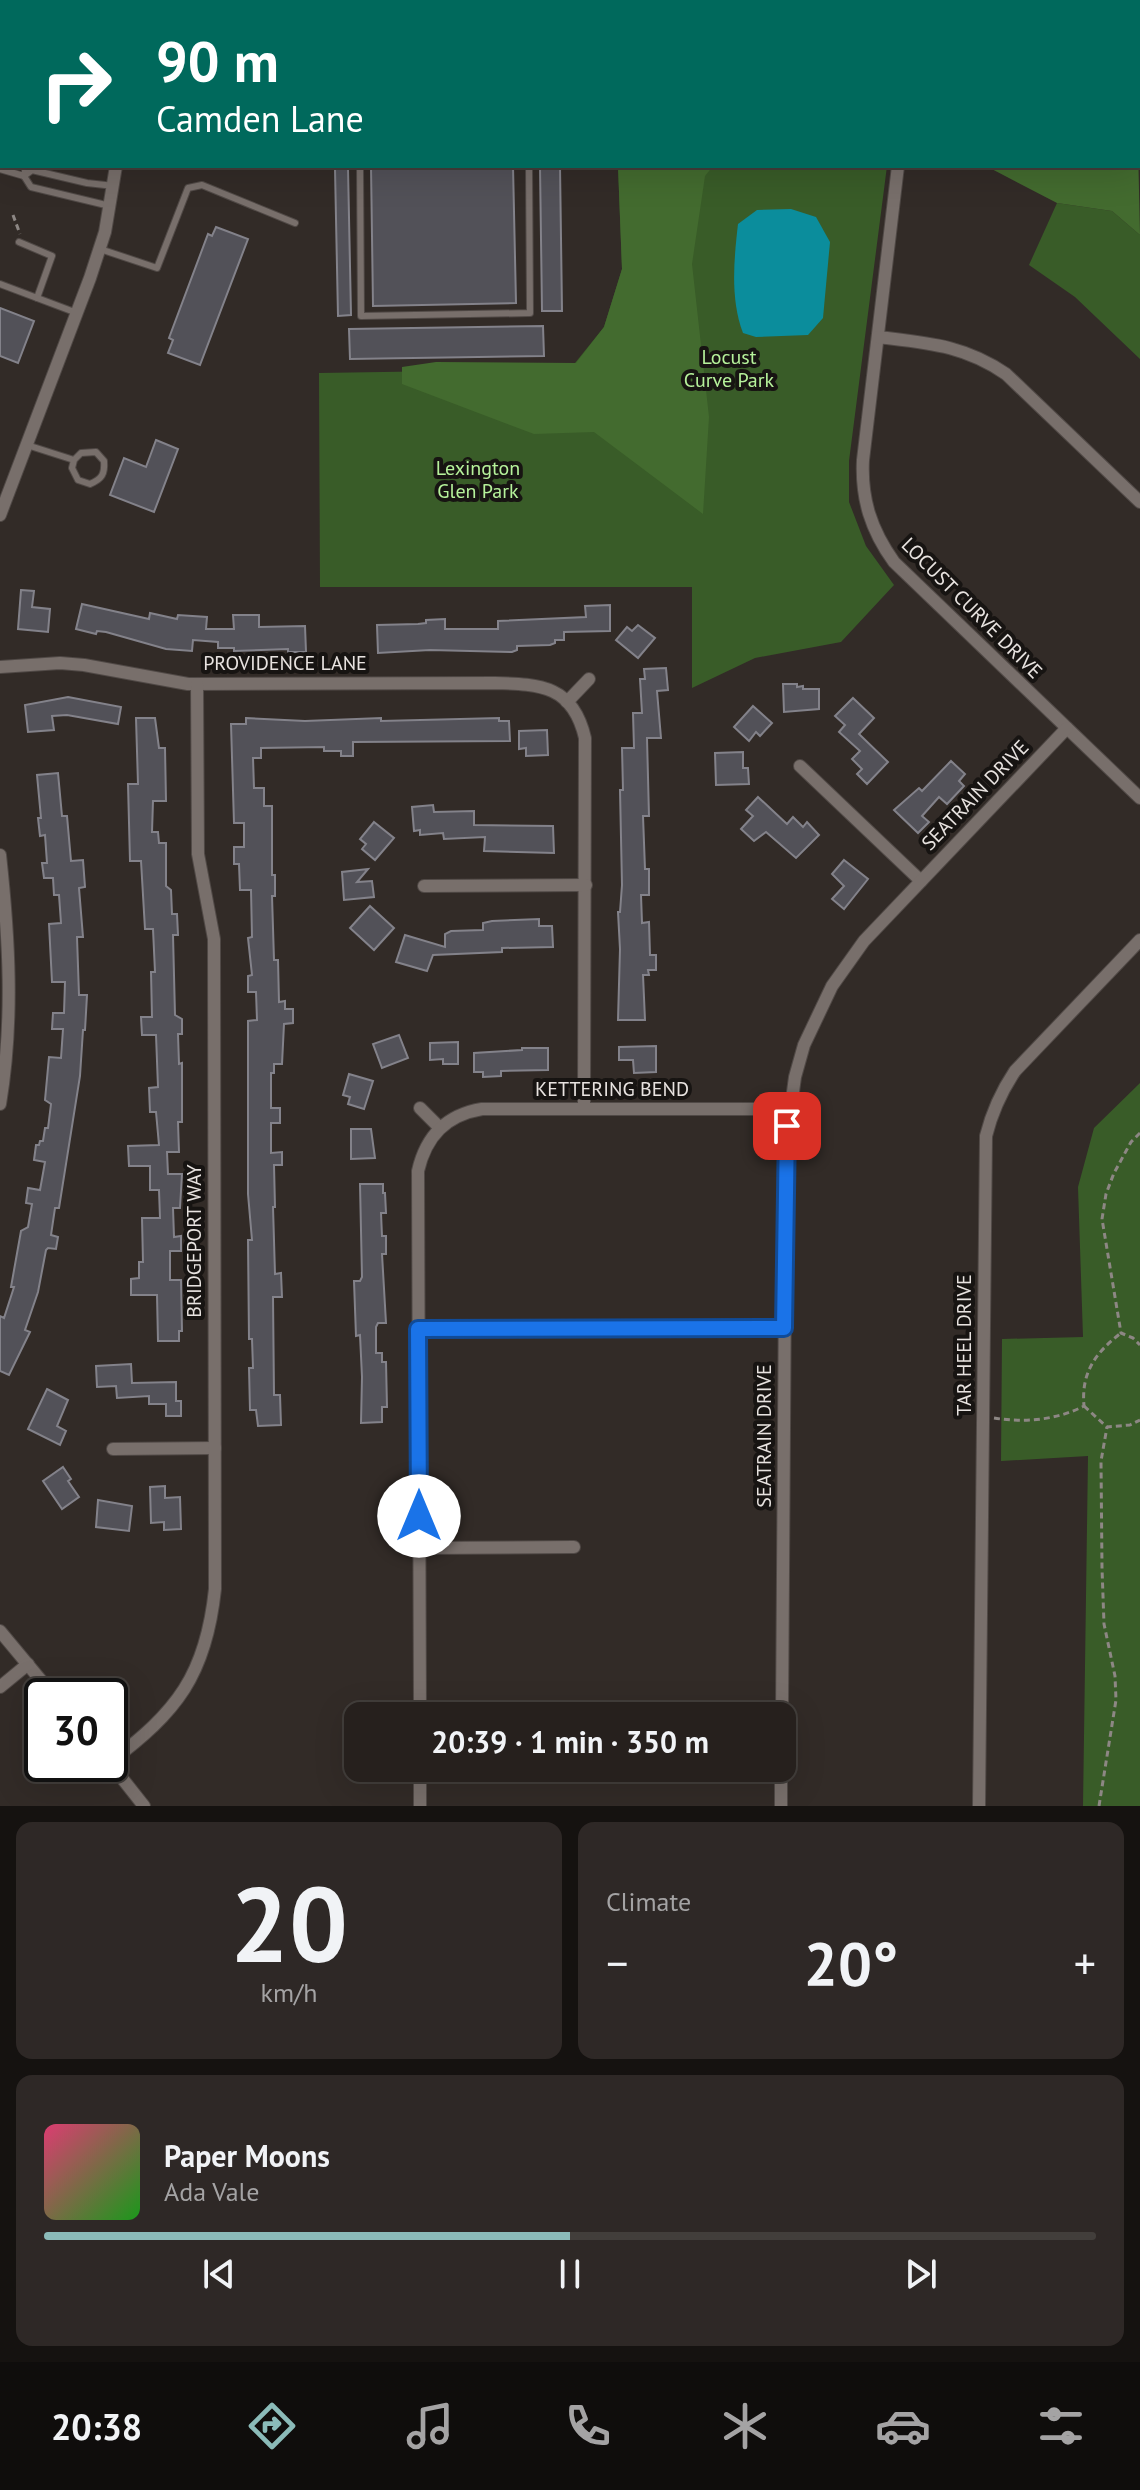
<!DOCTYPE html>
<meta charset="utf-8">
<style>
body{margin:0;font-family:"PT Sans",sans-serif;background:#2e2826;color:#f1f3f6;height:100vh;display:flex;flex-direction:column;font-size:30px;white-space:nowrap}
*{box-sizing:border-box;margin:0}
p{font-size:26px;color:#a4a3a4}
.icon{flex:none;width:44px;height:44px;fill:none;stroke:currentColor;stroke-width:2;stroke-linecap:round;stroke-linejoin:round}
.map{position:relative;height:1806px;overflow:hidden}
.details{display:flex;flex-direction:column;gap:16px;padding:16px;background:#151210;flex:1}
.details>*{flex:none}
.top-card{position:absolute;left:0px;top:0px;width:1140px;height:168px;box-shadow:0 8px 32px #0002,0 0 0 2px #423e3b;background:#00695c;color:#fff;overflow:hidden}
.speed{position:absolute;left:24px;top:1678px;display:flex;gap:16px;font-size:40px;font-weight:700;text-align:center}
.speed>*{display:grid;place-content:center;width:104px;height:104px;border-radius:50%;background:#26201d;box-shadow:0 8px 32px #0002,0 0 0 2px #423e3b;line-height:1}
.speed .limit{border:4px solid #111;border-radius:12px;background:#fff;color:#111}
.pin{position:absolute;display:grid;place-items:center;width:68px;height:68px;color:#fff;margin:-34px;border-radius:16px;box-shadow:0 4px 12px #0006}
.me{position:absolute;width:88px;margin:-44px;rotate:0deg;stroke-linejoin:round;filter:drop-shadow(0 0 6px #0008)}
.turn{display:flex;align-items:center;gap:28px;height:168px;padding:0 24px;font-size:36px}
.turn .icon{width:104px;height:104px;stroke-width:2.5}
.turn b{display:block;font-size:56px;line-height:68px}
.big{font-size:60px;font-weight:700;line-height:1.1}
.details .tile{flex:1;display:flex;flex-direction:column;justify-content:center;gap:12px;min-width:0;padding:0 28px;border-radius:16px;background:#2e2826}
.details .dial{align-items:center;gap:0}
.dial b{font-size:104px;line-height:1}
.song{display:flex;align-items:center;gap:24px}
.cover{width:96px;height:96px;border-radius:12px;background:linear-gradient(135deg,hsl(340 70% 55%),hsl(120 70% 35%))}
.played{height:8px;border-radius:4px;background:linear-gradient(90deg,#8bbbb9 50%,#423e3b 50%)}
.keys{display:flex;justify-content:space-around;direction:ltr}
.heat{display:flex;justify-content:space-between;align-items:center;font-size:44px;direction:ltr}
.details .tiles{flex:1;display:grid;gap:16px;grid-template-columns:1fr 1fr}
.tile:last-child{grid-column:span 2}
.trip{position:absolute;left:344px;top:1702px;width:452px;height:80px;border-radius:16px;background:#26201d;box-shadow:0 8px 32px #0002,0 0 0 2px #423e3b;font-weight:700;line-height:80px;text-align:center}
.dock{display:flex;height:128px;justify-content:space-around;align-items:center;background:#0f0d0c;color:#a4a3a4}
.dock .icon{width:56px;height:56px}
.dock .active{color:#8bbbb9}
.dock b{font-size:36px;color:#f1f3f6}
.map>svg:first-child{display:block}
.green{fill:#395c28}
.forest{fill:#436b2f}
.water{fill:#0b8d9c}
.building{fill:#525158;stroke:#83828a;stroke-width:2}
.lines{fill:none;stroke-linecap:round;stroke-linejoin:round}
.lane-casing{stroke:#504946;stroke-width:8}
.street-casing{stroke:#504946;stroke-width:14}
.secondary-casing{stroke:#504946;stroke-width:20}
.path{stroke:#8d8784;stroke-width:3;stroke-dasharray:6 4;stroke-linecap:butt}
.lane{stroke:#786f6b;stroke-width:6}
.street{stroke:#786f6b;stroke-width:12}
.secondary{stroke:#9c7869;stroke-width:18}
.route-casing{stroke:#114b97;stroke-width:20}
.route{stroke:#1a73e8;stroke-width:14}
.labels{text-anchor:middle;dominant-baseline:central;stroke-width:8;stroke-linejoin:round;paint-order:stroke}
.park-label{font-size:20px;fill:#b6f29b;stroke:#171412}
.street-label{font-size:20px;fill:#e8e3e0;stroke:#171412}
</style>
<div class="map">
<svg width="1140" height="1806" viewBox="0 0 1140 1806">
<rect width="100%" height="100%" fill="#322b27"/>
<g class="green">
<polygon points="618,166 887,166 849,461 849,502 866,546 894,585 841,642 755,658 692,688 692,587 320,587 319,373 512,370 575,363 604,327 622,269"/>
<polygon points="1057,203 1112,211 1140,235 1140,359 1075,297 1029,265"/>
<polygon points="1140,1083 1140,1806 1083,1806 1088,1456 1001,1461 1002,1339 1083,1337 1078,1187 1094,1128"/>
</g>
<g class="forest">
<polygon points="1138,145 1140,235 1112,211 1057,203 986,166 1138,166"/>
<polygon points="618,166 713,166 705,176 692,264 709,417 703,514 594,432 534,434 402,384 402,367 436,362 576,363 604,327 622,269"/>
</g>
<path class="water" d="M 791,209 L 816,217 L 830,242 L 823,318 L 808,335 L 756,337 L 743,333 C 730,299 734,259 738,224 L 757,210 Z"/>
<g class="building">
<polygon points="371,166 513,166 516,303 373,306"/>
<polygon points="540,166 560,166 562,311 542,311"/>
<polygon points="348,168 351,315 338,316 335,169"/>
<polygon points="216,227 248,239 200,365 168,353 173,340 169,338 208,234 212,236"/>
<polygon points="0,308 34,321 18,363 0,356"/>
<polygon points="543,326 544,356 350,359 349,329"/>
<polygon points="156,440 178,449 154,512 110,495 124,458 146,467"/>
<polygon points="21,590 34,591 32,607 50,609 48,632 18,629"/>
<polygon points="82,604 149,619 150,613 177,619 178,615 207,617 206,629 234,629 233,615 259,615 259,627 305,626 306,652 288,652 288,649 234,651 234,648 218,648 218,642 193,640 192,651 166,649 106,632 97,631 96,634 76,629"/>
<polygon points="610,605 610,631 564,632 564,640 555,640 555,643 550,645 517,646 517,650 512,652 430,650 378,653 377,625 418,624 426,623 426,620 445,619 445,629 498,629 498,621 586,617 585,606"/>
<polygon points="638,625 655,638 638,658 616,640 627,627 632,631"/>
<polygon points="666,668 668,690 657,691 661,738 647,738 649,816 643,816 645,869 649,869 649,895 641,895 642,923 649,922 650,955 656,955 656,970 648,970 649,975 643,975 645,1020 618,1020 620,949 618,912 620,912 622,885 620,790 623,790 622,748 634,748 633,713 642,713 640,679 645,679 644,669"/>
<polygon points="783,684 797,684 797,687 803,686 803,689 819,689 819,709 784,712"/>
<polygon points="68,697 121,707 118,724 67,715 52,716 54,730 28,732 25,705"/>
<polygon points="853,698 874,718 859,734 888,762 867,784 857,774 862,769 852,759 860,751 839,732 845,725 835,716"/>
<polygon points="753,706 772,723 760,736 756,732 749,741 734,727"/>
<polygon points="136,718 155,718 159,748 165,748 166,801 153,801 152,832 158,832 159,843 166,843 166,886 171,890 172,914 177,914 178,935 173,935 175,1015 182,1019 182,1034 178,1034 179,1064 182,1063 182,1122 178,1122 179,1152 167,1152 168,1174 182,1174 180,1208 173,1208 174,1237 181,1236 181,1251 170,1251 170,1280 181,1280 182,1331 179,1331 179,1341 158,1341 157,1295 131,1295 131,1279 139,1278 139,1262 143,1262 142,1218 160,1218 159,1190 150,1190 150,1166 129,1166 128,1146 159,1145 156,1112 150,1112 149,1088 158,1087 156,1035 142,1035 141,1017 152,1017 151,972 155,972 153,929 145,929 141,861 130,861 128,784 138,784"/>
<polygon points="246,718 305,721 381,718 381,721 499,718 499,721 509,721 510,741 353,742 353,756 341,756 341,751 324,751 324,747 261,748 261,758 253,758 254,788 264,788 264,806 272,806 272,875 275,875 275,896 272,896 274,960 278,960 279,1002 285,1001 285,1009 293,1009 293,1023 284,1024 282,1064 274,1064 274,1073 271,1073 271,1108 280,1108 280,1123 271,1123 271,1153 282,1152 282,1165 274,1165 275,1207 273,1207 275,1274 281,1273 282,1297 273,1297 274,1395 280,1395 281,1425 258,1426 256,1410 250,1410 249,1368 253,1368 252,1339 249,1339 248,1240 252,1240 248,1194 248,1021 257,1020 256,992 248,992 248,976 252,975 248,938 252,937 251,890 240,890 239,864 234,864 234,847 244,847 244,823 234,823 231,724 246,724"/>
<polygon points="547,730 548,755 526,756 526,748 519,749 519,731"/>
<polygon points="743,752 743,768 748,768 749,784 716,785 715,753"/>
<polygon points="951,761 965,774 959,781 964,786 947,804 939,797 922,816 929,822 918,833 894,810 919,788 922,791"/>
<polygon points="58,773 62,816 67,816 71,861 83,860 85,887 79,888 83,937 77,937 79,995 87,995 85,1030 83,1030 80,1076 59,1208 55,1208 51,1235 58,1237 56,1249 48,1248 46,1250 38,1292 25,1330 30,1332 9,1375 0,1371 0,1316 4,1318 14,1287 11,1287 21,1231 28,1227 32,1204 26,1203 28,1188 40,1190 45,1162 34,1160 36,1145 39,1145 40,1141 43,1141 45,1128 48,1128 51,1104 45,1100 49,1057 61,1058 63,1029 52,1029 53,1013 64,1013 65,982 52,982 49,924 61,923 59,895 54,895 53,878 44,878 42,863 47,863 45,835 40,836 38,818 41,818 37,775"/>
<polygon points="758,797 787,824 793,817 803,827 807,822 819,835 796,858 766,832 754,841 741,829 753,816 746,810"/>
<polygon points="433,805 434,812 474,811 474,825 553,826 554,853 484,851 485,837 444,839 443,833 420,835 420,830 414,831 412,807"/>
<polygon points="374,822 394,838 375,860 362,849 366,844 360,839"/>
<polygon points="844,860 868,879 844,909 832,899 844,886 832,874"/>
<polygon points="368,869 357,882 372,881 374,897 344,900 342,872"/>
<polygon points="370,906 394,928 374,950 350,928"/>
<polygon points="539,919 539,926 552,926 553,947 502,948 502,952 433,955 427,971 396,962 405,935 445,947 445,934 451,931 483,930 483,923 492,921"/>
<polygon points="399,1035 408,1058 382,1068 373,1044"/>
<polygon points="458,1042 458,1064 443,1064 443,1059 430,1060 430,1043"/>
<polygon points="656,1046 656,1072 634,1073 633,1060 619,1060 619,1047"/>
<polygon points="522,1048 548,1048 548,1070 501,1071 501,1076 483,1077 483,1072 474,1072 474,1053 522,1050"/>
<polygon points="349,1074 373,1081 364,1109 348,1104 350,1097 343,1095"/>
<polygon points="351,1129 371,1129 375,1158 351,1159"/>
<polygon points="360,1184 383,1184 383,1193 385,1193 386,1213 381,1213 382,1236 386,1236 386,1254 382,1254 386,1323 378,1323 376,1327 376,1353 382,1353 382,1362 386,1362 387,1407 382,1407 382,1422 361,1423 362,1377 360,1335 356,1336 354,1281 360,1281 362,1277"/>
<polygon points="131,1364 132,1383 176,1382 176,1401 181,1401 181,1416 166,1416 166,1404 149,1404 149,1396 117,1398 116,1386 97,1387 96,1366"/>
<polygon points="47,1389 68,1400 57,1426 66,1431 60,1445 28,1429"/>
<polygon points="63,1467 71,1479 68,1481 79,1497 62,1509 43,1481"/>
<polygon points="165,1486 165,1498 180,1497 181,1529 164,1530 164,1522 151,1523 150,1487"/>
<polygon points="98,1500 132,1506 129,1531 96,1527"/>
</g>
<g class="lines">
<g class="lane-casing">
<g id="lane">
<polyline points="285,0 296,2"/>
<polyline points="463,0 463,2"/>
<polyline points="250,2 270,0"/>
<polyline points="384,2 385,0"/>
<polyline points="0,35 2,35"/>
<polyline points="0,108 2,100"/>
<polyline points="360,166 361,316 530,313 529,166"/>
<polyline points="0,169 24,176 26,166"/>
<polyline points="110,206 31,187 24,176 32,170 87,183 114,186"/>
<polyline points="19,242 52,256 37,298"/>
<polyline points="100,249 157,268 188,188 202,185 295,223"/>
<polyline points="0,284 77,313"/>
<path d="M 27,445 L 74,460 L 81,453 L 96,452 L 104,461 C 105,474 102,479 90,484 L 78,480 L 72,468 L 74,460"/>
</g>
</g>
<g class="street-casing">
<g id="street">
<polyline points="93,0 93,2"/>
<polyline points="118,0 118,2"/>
<polyline points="918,2 918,0"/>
<path d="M 898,166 L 863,460 C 861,499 871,530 894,562 L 1140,798"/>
<path d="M 878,337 C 927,343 964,345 1006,374 L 1140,502"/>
<polyline points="0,515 90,278 105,232 116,166"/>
<path d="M 0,667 L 60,663 L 84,665 L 188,684 L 495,683 C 541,684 573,686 585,738 L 584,1108"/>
<polyline points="567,702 589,679"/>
<polyline points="800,766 921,881"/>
<path d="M 0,855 C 9,938 14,1020 0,1104"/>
<polyline points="424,886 586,885"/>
<polyline points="420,1108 440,1128"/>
<polyline points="418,1329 784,1328"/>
<polyline points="113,1449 215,1448"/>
<polyline points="419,1548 574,1547"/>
<polyline points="0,1631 54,1696"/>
<polyline points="0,1687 28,1664"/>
<path d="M 420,1716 L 418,1171 C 426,1136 446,1115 482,1109 L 789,1109"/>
<polyline points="782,1716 786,1144 795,1077 804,1045 832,986 864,941 1067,728"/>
<path d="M 110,1762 C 177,1712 206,1675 215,1589 L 214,939 L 198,854 L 197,684"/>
<polyline points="110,1763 144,1806"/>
<polyline points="420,1768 420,1806"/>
<polyline points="781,1768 781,1806"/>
<path d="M 979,1806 L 986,1136 C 992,1112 1001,1092 1015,1071 L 1140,940"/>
</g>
</g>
<g class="secondary-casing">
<g id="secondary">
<polyline points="1047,0 1063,2"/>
<polyline points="1138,11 1140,12"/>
</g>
</g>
<g class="path">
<polyline points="13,215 20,234"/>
<polyline points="1140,1133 1131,1142 1114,1173 1106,1194 1102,1219 1121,1333 1133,1338 1140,1345"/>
<polyline points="1084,1406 1107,1427 1130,1425 1140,1420"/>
<path d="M 994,1418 C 1024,1423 1057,1420 1084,1406 C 1081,1373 1095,1353 1121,1333"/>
<polyline points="1099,1806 1116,1700 1115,1676 1104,1624 1102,1568 1101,1461 1107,1427"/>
</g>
<use href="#lane" class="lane"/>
<use href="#street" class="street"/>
<use href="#secondary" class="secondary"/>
</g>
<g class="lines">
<g class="route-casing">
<polyline id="route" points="419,1516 418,1329 784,1328 787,1126"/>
</g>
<use href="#route" class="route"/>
</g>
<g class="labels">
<g class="park-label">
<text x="729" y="357">Locust<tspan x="729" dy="23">Curve Park</tspan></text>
<text x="478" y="468">Lexington<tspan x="478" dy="23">Glen Park</tspan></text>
</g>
<g class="street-label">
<text transform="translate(972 608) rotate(45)">LOCUST CURVE DRIVE</text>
<text x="285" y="663">PROVIDENCE LANE</text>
<text transform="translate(975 795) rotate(-46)">SEATRAIN DRIVE</text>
<text x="612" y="1089">KETTERING BEND</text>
<text transform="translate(194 1241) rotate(-90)">BRIDGEPORT WAY</text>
<text transform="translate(964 1345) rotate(-90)">TAR HEEL DRIVE</text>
<text transform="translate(764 1436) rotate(-90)">SEATRAIN DRIVE</text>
</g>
</g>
</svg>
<div class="speed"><div class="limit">30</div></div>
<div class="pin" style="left:787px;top:1126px;background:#d93025"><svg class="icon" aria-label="arrive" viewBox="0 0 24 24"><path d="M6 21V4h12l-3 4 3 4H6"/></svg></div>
<svg class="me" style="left:419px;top:1516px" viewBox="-20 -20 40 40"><circle r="19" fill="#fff"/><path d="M0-13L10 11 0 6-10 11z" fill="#1a73e8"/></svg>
<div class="trip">20:39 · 1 min · 350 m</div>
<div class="top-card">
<div class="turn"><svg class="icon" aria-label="right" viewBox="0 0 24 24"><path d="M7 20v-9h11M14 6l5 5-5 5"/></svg><div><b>90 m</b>Camden Lane</div></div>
</div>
</div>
<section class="details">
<div class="tiles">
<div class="tile dial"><b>20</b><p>km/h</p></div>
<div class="tile"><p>Climate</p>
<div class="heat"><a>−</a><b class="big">20°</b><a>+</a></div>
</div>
<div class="tile">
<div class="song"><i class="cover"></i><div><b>Paper Moons</b><p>Ada Vale</p></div></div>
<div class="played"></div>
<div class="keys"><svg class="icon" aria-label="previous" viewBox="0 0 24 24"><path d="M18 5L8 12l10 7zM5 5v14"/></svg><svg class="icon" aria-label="pause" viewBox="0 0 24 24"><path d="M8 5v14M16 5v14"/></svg><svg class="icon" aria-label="next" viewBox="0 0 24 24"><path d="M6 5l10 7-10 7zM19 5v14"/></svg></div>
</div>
</div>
</section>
<nav class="dock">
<b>20:38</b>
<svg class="icon active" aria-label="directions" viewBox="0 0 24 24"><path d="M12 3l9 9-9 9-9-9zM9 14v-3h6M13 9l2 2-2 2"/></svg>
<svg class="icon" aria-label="music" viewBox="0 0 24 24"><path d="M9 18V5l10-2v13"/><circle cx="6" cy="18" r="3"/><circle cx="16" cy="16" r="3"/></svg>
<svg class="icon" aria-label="phone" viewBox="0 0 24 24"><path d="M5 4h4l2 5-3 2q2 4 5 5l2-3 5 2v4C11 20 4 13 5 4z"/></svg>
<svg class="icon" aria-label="climate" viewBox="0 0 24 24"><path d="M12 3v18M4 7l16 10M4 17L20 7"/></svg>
<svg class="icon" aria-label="car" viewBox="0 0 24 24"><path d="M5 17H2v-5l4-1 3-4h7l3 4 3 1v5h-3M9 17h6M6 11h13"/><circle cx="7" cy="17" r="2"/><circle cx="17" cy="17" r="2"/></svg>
<svg class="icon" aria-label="filters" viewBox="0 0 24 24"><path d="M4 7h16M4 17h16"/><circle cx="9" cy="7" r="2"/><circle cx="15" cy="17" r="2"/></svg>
</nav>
